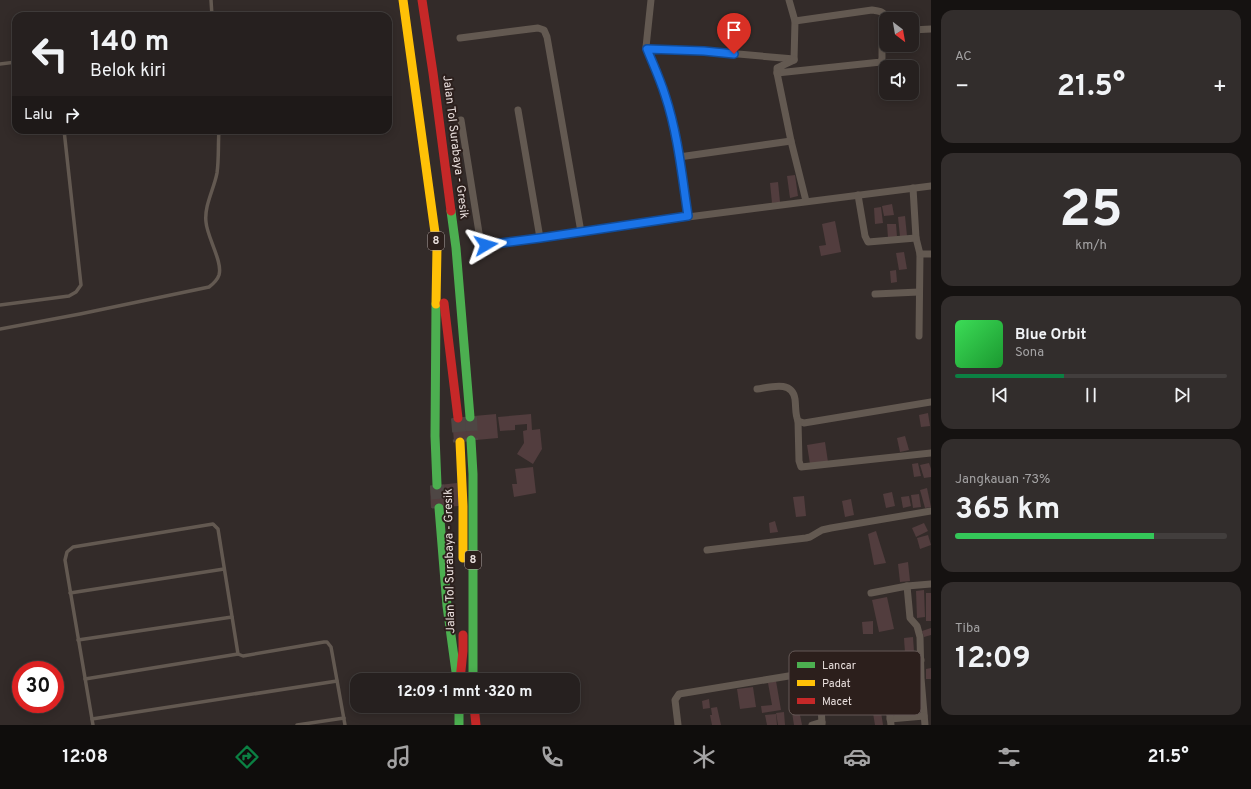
<!DOCTYPE html>
<html lang="id">
<meta charset="utf-8">
<style>
body{margin:0;font-family:Overpass,sans-serif;background:#322d2c;color:#f1f3f6;height:100vh;display:flex;flex-direction:column;font-size:15px;white-space:nowrap}
*{box-sizing:border-box;margin:0}
p{font-size:13px;color:#a4a3a4}
.icon{flex:none;width:22px;height:22px;fill:none;stroke:currentColor;stroke-width:2;stroke-linecap:round;stroke-linejoin:round}
.map{position:relative;flex:1;overflow:hidden}
.side{display:flex;flex-direction:column;gap:10px;padding:10px;background:#151211;width:320px}
.side>*{flex:none}
.top-card{position:absolute;left:12px;top:12px;width:380px;height:122px;border-radius:12px;box-shadow:0 2px 10px #0003,0 0 0 1px #423e3d;background:#26201f;color:#f1f3f6;overflow:hidden}
.needle{width:26px;rotate:149deg}
.fabs{position:absolute;left:879px;top:12px;display:grid;gap:8px}
.fabs a{display:grid;place-items:center;width:40px;height:40px;border-radius:8px;background:#26201f;box-shadow:0 2px 10px #0003,0 0 0 1px #423e3d;font-size:20px}
.speed{position:absolute;left:12px;top:661px;display:flex;gap:8px;font-size:20px;font-weight:700;text-align:center}
.speed>*{display:grid;place-content:center;width:52px;height:52px;border-radius:50%;background:#26201f;box-shadow:0 2px 10px #0003,0 0 0 1px #423e3d;line-height:1}
.speed .limit{border:6px solid #d22;background:#fff;color:#111}
.pin{position:absolute;display:grid;place-items:center;width:34px;height:34px;color:#fff;margin:-41px -17px;border-radius:50% 50% 50% 0;rotate:-45deg;box-shadow:0 0 4px #0007}
.pin .icon{rotate:45deg}
.me{position:absolute;width:44px;margin:-22px;rotate:83deg;stroke-linejoin:round;filter:drop-shadow(0 0 3px #0008)}
.turn{display:flex;align-items:center;gap:14px;height:84px;padding:0 12px;font-size:18px}
.turn .icon{width:52px;height:52px;stroke-width:2.5}
.turn b{display:block;font-size:28px;line-height:34px}
.then{display:flex;align-items:center;height:38px;padding:0 12px;background:#0003;gap:8px;font-size:15px}
.big{font-size:30px;font-weight:700;line-height:1.1}
.side .card{flex:1;display:flex;flex-direction:column;justify-content:center;gap:6px;min-width:0;padding:0 14px;border-radius:12px;background:#322d2c}
.side .dial{align-items:center;gap:0}
.dial b{font-size:52px;line-height:1}
.song{display:flex;align-items:center;gap:12px}
.cover{width:48px;height:48px;border-radius:6px;background:linear-gradient(135deg,hsl(130 70% 55%),hsl(130 70% 35%))}
.played{height:4px;border-radius:2px;background:linear-gradient(90deg,#0b8043 40%,#423e3d 40%)}
.keys{display:flex;justify-content:space-around;direction:ltr}
.heat{display:flex;justify-content:space-between;align-items:center;font-size:22px;direction:ltr}
.charge{height:6px;border-radius:3px;background:linear-gradient(90deg,#34c759 73%,#423e3d 0)}
.trip{position:absolute;left:350px;top:673px;width:230px;height:40px;border-radius:12px;background:#26201f;box-shadow:0 2px 10px #0003,0 0 0 1px #423e3d;font-weight:700;line-height:40px;text-align:center}
.dock{display:flex;height:64px;justify-content:space-around;align-items:center;background:#0f0d0c;color:#a4a3a4}
.dock .icon{width:28px;height:28px}
.dock .active{color:#0b8043}
.dock b{font-size:18px;color:#f1f3f6}
main{display:flex;flex:1;min-height:0}
.map>svg:first-child{display:block}
.building{fill:#523d3e}
.lines{fill:none;stroke-linecap:round;stroke-linejoin:round}
.highway-tunnel{stroke:#4e4644;stroke-width:14;stroke-dasharray:14 7;stroke-linecap:butt}
.lane{stroke:#635951;stroke-width:3.5}
.street{stroke:#635951;stroke-width:7}
.fast{stroke:#4caf50;stroke-width:9}
.slow{stroke:#ffc107;stroke-width:9}
.jam{stroke:#c62828;stroke-width:9}
.route-casing{stroke:#114b97;stroke-width:10}
.route{stroke:#1a73e8;stroke-width:7}
.labels{text-anchor:middle;dominant-baseline:central;stroke-width:4;stroke-linejoin:round;paint-order:stroke}
.shield{fill:#2c1f1c;stroke:#b0a5a3;stroke-width:1}
.shield-label{font-size:11px;font-weight:bold;fill:#e9dfdd}
.street-label{font-size:12px;fill:#e9dfdd;stroke:#2c1f1c}
.key{fill:#2c1f1c;stroke:#655956;stroke-width:1}
.key-label{font-size:11px;fill:#e9dfdd}
</style>
<main>
<div class="map">
<svg width="931" height="725" viewBox="0 0 931 725">
<rect width="100%" height="100%" fill="#332b29"/>
<g class="building">
<polygon points="795,175 798,196 790,198 787,176"/>
<polygon points="778,182 780,202 772,203 770,183"/>
<polygon points="892,204 894,215 884,216 882,206"/>
<polygon points="881,207 883,223 875,224 874,208"/>
<polygon points="905,216 907,236 900,237 898,217"/>
<polygon points="835,221 841,252 821,256 819,246 826,245 822,224"/>
<polygon points="887,224 896,224 897,237 888,238"/>
<polygon points="904,252 907,269 899,270 896,253"/>
<polygon points="896,270 897,282 891,283 890,271"/>
<polygon points="928,413 930,426 921,427 919,415"/>
<polygon points="496,414 498,438 454,442 452,418"/>
<polygon points="531,414 532,430 540,429 542,449 533,464 517,454 524,443 523,431 527,430 527,424 515,425 515,430 500,431 498,417"/>
<polygon points="905,436 909,450 900,452 897,438"/>
<polygon points="825,442 828,462 810,464 807,445"/>
<polygon points="918,463 921,476 914,477 912,464"/>
<polygon points="929,463 931,469 931,477 924,478 920,465"/>
<polygon points="533,467 536,493 514,497 512,484 517,484 515,469"/>
<polygon points="457,483 459,506 431,508 430,486"/>
<polygon points="927,488 931,507 925,508 920,490"/>
<polygon points="892,492 895,506 886,508 883,494"/>
<polygon points="919,494 921,507 913,508 911,495"/>
<polygon points="804,496 806,516 796,517 793,497"/>
<polygon points="909,496 911,506 903,508 901,497"/>
<polygon points="851,499 854,515 845,517 842,501"/>
<polygon points="775,521 778,532 770,533 769,523"/>
<polygon points="924,523 928,531 916,537 912,528"/>
<polygon points="876,531 886,563 874,565 868,534"/>
<polygon points="928,535 931,545 920,549 917,538"/>
<polygon points="908,562 910,581 900,582 898,564"/>
<polygon points="924,590 925,617 917,618 916,591"/>
<rect x="926" y="593" width="5" height="28"/>
<polygon points="887,597 894,629 879,632 872,600"/>
<polygon points="873,621 873,634 863,634 862,622"/>
<polygon points="931,628 931,635 924,637 922,631"/>
<polygon points="913,637 914,652 905,653 904,638"/>
<polygon points="931,668 931,679 926,679 926,669"/>
<polygon points="902,669 907,715 898,716 893,670"/>
<polygon points="776,681 781,710 762,713 761,706 772,705 768,683"/>
<polygon points="753,687 756,707 740,709 737,689"/>
<polygon points="709,699 710,708 703,709 702,701"/>
<polygon points="798,705 802,725 794,725 791,706"/>
<polygon points="717,707 721,725 712,725 710,715 712,715 711,708"/>
<polygon points="784,712 785,725 778,725 776,713"/>
<polygon points="881,712 883,725 875,725 873,713"/>
<polygon points="776,714 777,725 767,725 765,715"/>
</g>
<g class="lines">
<g class="highway-tunnel">
<polyline points="470,417 471,440"/>
<polyline points="458,418 460,442"/>
<polyline points="437,485 439,508"/>
</g>
<g class="lane">
<polyline points="211,0 212,16"/>
<polyline points="0,64 16,62"/>
<polyline points="0,305 69,296 76,292 81,285 64,130"/>
<path d="M 0,329 L 80,314 L 209,287 C 213,284 217,281 219,275 C 223,262 207,237 206,222 C 204,206 214,189 217,173 C 219,159 218,144 219,130"/>
<polyline points="70,593 224,569"/>
<polyline points="78,640 232,617"/>
<polyline points="85,679 238,654"/>
<polyline points="92,719 337,681"/>
<polyline points="93,725 65,560 67,552 73,547 213,524 218,529 238,654 243,656 324,642 327,642 331,647 345,725"/>
<polyline points="297,725 344,718"/>
</g>
<g class="street">
<polyline points="651,0 646,47 665,95 669,109 679,157 688,217"/>
<polyline points="789,0 795,21 794,60"/>
<path d="M 795,21 L 872,10 C 879,11 884,11 887,19"/>
<polyline points="912,30 931,29"/>
<polyline points="460,38 538,28 544,30 547,37 581,232"/>
<polyline points="647,49 704,51 794,59"/>
<polyline points="794,60 777,68 777,73 881,62 882,58 882,36 886,31"/>
<polyline points="777,73 791,141 806,201"/>
<polyline points="518,110 540,238"/>
<polyline points="461,120 480,239 482,243 486,245 540,238 688,217 931,186"/>
<polyline points="679,157 791,141"/>
<polyline points="913,188 916,238 920,254 919,336"/>
<polyline points="858,195 865,236 868,242 916,238"/>
<polyline points="920,254 931,254"/>
<polyline points="875,294 919,292"/>
<path d="M 757,389 C 771,387 792,380 795,399 C 796,407 795,414 798,421 L 804,423 L 931,402"/>
<polyline points="798,421 799,461 801,467 931,453"/>
<polyline points="707,550 806,538 810,537 822,530 831,528 931,511"/>
<polyline points="907,586 910,618 917,626 920,637 921,678 925,725"/>
<polyline points="871,593 907,586 931,584"/>
<polyline points="818,686 885,677"/>
<polyline points="890,719 924,716"/>
<polyline points="678,725 675,700 679,694 813,672 816,673 821,703 822,725"/>
<polyline points="812,725 822,722"/>
<polyline points="891,725 884,665 888,662 921,660"/>
</g>
<g class="fast">
<polyline points="451,211 456,248 470,417"/>
<polyline points="436,304 435,436 437,485"/>
<polyline points="471,440 473,474 473,680"/>
<polyline points="439,508 447,606 456,672"/>
<polyline points="459,706 459,725"/>
</g>
<g class="slow">
<polyline points="403,0 437,247 436,304"/>
<polyline points="460,442 463,506 463,558"/>
</g>
<g class="jam">
<polyline points="422,0 433,73 451,211"/>
<polyline points="444,303 458,418"/>
<polyline points="460,680 463,651 463,635"/>
<polyline points="474,706 476,725"/>
</g>
</g>
<g class="lines">
<g class="route-casing">
<path id="route" d="M 486,245 L 540,238 L 688,216 C 682,176 678,134 665,95 C 660,79 653,64 647,49 L 704,51 L 734,54"/>
</g>
<use href="#route" class="route"/>
</g>
<g class="labels">
<g class="shield">
<rect x="428" y="232" width="16" height="18" rx="3"/>
<rect x="465" y="551" width="16" height="18" rx="3"/>
</g>
<g class="shield-label">
<text x="436" y="241">8</text>
<text x="473" y="560">8</text>
</g>
<g class="street-label">
<text transform="translate(455 147) rotate(83)">Jalan Tol Surabaya - Gresik</text>
<text transform="translate(450 561) rotate(-91)">Jalan Tol Surabaya - Gresik</text>
</g>
</g>
<rect x="789" y="651" width="132" height="64" rx="6" class="key"/>
<rect x="797" y="662" width="18" height="6" fill="#4caf50"/>
<rect x="797" y="680" width="18" height="6" fill="#ffc107"/>
<rect x="797" y="698" width="18" height="6" fill="#c62828"/>
<g class="key-label">
<text x="822" y="669">Lancar</text>
<text x="822" y="687">Padat</text>
<text x="822" y="705">Macet</text>
</g>
</svg>
<div class="fabs">
<a><svg class="needle" viewBox="-14 -14 28 28"><path d="M0-13l5 13h-10z" fill="#e53935"/><path d="M0 13l5-13h-10z" fill="#a4a3a4"/></svg></a>
<a><svg class="icon" aria-label="sound" viewBox="0 0 24 24"><path d="M4 9h4l5-4v14l-5-4H4zM17 9q2 3 0 6"/></svg></a>
</div>
<div class="speed"><div class="limit">30</div></div>
<div class="pin" style="left:734px;top:54px;background:#d93025"><svg class="icon" aria-label="arrive" viewBox="0 0 24 24"><path d="M6 21V4h12l-3 4 3 4H6"/></svg></div>
<svg class="me" style="left:486px;top:245px" viewBox="-20 -20 40 40"><path d="M0-17L14 15 0 8-14 15z" fill="#1a73e8" stroke="#fff" stroke-width="4"/></svg>
<div class="trip">12:09 · 1 mnt · 320 m</div>
<div class="top-card">
<div class="turn"><svg class="icon" aria-label="left" viewBox="0 0 24 24"><path d="M17 20v-9H6M10 6l-5 5 5 5"/></svg><div><b>140 m</b>Belok kiri</div></div>
<div class="then">Lalu<svg class="icon" aria-label="right" viewBox="0 0 24 24"><path d="M7 20v-9h11M14 6l5 5-5 5"/></svg></div>
</div>
</div>
<section class="side">
<div class="card"><p>AC</p>
<div class="heat"><a>−</a><b class="big">21.5°</b><a>+</a></div>
</div>
<div class="card dial"><b>25</b><p>km/h</p></div>
<div class="card">
<div class="song"><i class="cover"></i><div><b>Blue Orbit</b><p>Sona</p></div></div>
<div class="played"></div>
<div class="keys"><svg class="icon" aria-label="previous" viewBox="0 0 24 24"><path d="M18 5L8 12l10 7zM5 5v14"/></svg><svg class="icon" aria-label="pause" viewBox="0 0 24 24"><path d="M8 5v14M16 5v14"/></svg><svg class="icon" aria-label="next" viewBox="0 0 24 24"><path d="M6 5l10 7-10 7zM19 5v14"/></svg></div>
</div>
<div class="card"><p>Jangkauan · 73%</p><b class="big">365 km</b><div class="charge"></div></div>
<div class="card"><p>Tiba</p><b class="big">12:09</b></div>
</section>
</main>
<nav class="dock">
<b>12:08</b>
<svg class="icon active" aria-label="directions" viewBox="0 0 24 24"><path d="M12 3l9 9-9 9-9-9zM9 14v-3h6M13 9l2 2-2 2"/></svg>
<svg class="icon" aria-label="music" viewBox="0 0 24 24"><path d="M9 18V5l10-2v13"/><circle cx="6" cy="18" r="3"/><circle cx="16" cy="16" r="3"/></svg>
<svg class="icon" aria-label="phone" viewBox="0 0 24 24"><path d="M5 4h4l2 5-3 2q2 4 5 5l2-3 5 2v4C11 20 4 13 5 4z"/></svg>
<svg class="icon" aria-label="climate" viewBox="0 0 24 24"><path d="M12 3v18M4 7l16 10M4 17L20 7"/></svg>
<svg class="icon" aria-label="car" viewBox="0 0 24 24"><path d="M5 17H2v-5l4-1 3-4h7l3 4 3 1v5h-3M9 17h6M6 11h13"/><circle cx="7" cy="17" r="2"/><circle cx="17" cy="17" r="2"/></svg>
<svg class="icon" aria-label="filters" viewBox="0 0 24 24"><path d="M4 7h16M4 17h16"/><circle cx="9" cy="7" r="2"/><circle cx="15" cy="17" r="2"/></svg>
<b>21.5°</b>
</nav>
